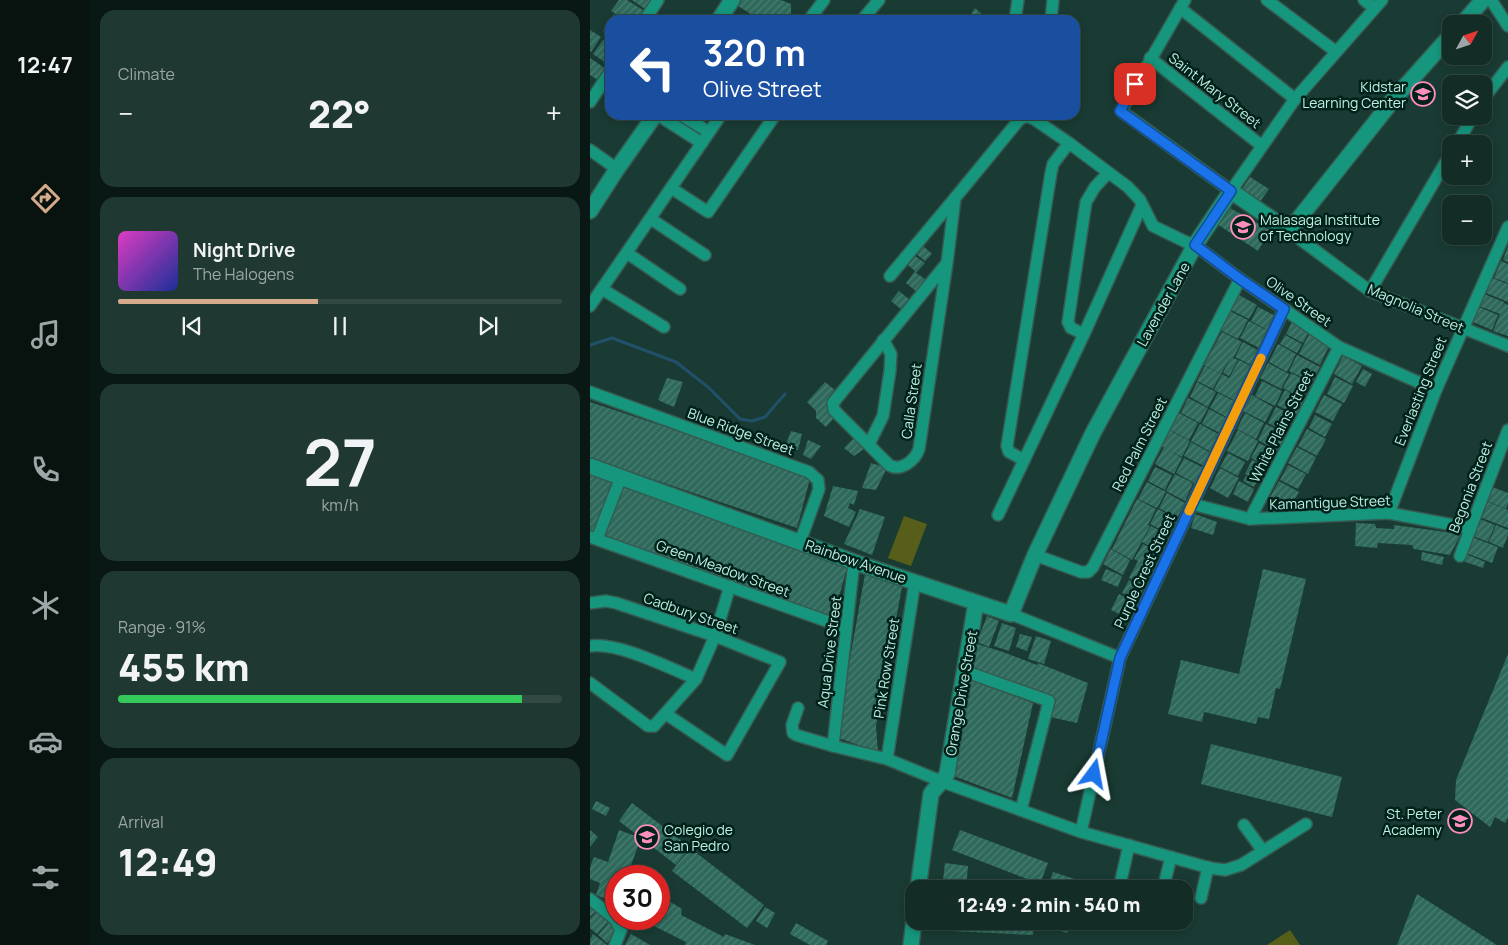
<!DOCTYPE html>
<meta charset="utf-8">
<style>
body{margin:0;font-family:Manrope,sans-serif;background:#203832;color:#f1f3f6;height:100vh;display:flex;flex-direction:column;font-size:19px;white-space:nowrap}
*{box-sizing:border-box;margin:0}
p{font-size:16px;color:#9da7a7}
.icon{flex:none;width:28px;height:28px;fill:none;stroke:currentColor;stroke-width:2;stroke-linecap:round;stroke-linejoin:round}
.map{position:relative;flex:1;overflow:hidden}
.side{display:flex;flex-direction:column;gap:10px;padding:10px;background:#0a1815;width:500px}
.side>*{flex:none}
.top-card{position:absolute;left:15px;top:15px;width:475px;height:105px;border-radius:15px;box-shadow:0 2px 8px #0003,0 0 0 1px #324843;background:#1a4fa0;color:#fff;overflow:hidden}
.needle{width:32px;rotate:50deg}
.fabs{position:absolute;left:852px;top:15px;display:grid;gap:10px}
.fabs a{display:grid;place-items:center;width:50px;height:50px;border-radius:10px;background:#132c26;box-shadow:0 2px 8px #0003,0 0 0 1px #324843;font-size:25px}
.speed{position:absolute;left:15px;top:865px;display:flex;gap:10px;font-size:25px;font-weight:700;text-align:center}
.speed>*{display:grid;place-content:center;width:65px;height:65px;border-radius:50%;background:#132c26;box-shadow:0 2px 8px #0003,0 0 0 1px #324843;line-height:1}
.speed .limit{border:8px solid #d22;background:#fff;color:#111}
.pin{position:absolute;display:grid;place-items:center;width:42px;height:42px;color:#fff;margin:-21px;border-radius:10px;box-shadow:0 2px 8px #0006}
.me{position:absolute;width:55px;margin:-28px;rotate:13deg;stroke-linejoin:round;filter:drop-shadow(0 0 4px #0008)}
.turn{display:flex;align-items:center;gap:18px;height:105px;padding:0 15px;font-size:22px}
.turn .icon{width:65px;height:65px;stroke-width:2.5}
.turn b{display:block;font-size:35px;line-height:42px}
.big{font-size:38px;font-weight:800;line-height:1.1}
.side .widget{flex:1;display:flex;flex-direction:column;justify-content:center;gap:8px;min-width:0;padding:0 18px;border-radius:15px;background:#203832}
.side .dial{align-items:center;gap:0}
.dial b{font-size:65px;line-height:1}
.song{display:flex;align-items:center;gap:15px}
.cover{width:60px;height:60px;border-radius:8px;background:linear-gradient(135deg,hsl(310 70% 55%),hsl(230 70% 35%))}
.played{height:5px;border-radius:2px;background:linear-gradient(90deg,#d6ab8b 45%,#324843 45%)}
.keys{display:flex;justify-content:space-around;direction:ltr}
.heat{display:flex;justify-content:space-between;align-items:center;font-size:28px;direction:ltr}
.charge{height:8px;border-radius:4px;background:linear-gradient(90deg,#34c759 91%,#324843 0)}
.trip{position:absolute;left:315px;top:880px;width:288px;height:50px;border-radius:15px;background:#132c26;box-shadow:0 2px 8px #0003,0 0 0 1px #324843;font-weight:800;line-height:50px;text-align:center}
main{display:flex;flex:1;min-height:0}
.tabs{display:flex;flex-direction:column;width:90px;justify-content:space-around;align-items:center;background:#08120f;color:#9da7a7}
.tabs .icon{width:35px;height:35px}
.tabs .current{color:#d6ab8b}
.tabs b{font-size:22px;color:#f1f3f6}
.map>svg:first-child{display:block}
.pitch{fill:#575e19}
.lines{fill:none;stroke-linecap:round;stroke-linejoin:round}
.stream{stroke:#21506a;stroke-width:3}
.building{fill:url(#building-hatch)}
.street-casing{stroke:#355b52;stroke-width:14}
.secondary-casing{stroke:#355b52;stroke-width:18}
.street{stroke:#16967d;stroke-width:11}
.secondary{stroke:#16967d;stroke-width:15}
.route-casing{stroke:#114b97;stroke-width:12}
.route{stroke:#1a73e8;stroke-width:9}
.slow{stroke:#f59e0b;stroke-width:9}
.labels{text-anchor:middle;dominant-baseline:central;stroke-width:5;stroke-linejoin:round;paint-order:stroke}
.poi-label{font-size:14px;fill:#beefe1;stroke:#00221b;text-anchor:end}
.street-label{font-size:14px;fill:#beefe1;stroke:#00221b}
</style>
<main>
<nav class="tabs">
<b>12:47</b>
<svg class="icon current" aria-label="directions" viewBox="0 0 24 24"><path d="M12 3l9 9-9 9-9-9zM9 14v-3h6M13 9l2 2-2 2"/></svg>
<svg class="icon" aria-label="music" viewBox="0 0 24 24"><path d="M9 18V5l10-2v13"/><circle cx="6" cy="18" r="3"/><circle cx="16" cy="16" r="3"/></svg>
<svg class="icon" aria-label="phone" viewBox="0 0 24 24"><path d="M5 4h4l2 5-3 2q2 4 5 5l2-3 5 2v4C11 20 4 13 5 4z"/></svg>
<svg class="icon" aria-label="climate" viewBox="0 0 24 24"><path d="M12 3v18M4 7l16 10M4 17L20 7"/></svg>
<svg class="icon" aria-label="car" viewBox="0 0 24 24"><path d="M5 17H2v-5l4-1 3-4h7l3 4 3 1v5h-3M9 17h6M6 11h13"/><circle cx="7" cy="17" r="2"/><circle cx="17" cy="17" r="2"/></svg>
<svg class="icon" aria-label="filters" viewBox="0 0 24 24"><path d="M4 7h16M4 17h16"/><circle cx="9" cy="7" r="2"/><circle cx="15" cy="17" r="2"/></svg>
</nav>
<section class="side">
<div class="widget"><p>Climate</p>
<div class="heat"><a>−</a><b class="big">22°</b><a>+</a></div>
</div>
<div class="widget">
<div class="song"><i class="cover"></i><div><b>Night Drive</b><p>The Halogens</p></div></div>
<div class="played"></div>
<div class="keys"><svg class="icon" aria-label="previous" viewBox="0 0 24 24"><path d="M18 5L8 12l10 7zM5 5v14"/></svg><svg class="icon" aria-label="pause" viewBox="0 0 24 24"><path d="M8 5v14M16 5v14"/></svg><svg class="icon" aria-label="next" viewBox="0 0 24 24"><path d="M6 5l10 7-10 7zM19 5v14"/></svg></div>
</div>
<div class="widget dial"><b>27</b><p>km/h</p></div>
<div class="widget"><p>Range · 91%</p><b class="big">455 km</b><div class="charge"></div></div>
<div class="widget"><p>Arrival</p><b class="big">12:49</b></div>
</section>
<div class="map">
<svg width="918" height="945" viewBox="0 0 918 945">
<defs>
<pattern id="building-hatch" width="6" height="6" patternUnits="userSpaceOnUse" patternTransform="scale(1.25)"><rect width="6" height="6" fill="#2e695b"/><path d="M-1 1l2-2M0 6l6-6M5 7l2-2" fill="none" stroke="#4a7f72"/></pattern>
</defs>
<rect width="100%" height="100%" fill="#193b33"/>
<g class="pitch">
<polygon points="314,516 337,524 321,566 298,558"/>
<polygon points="700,930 710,945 677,945"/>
</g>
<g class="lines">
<polyline class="stream" points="0,345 22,338 86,362 118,387 150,419 162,421 175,417 195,394"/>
</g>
<g class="building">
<polygon points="29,0 37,0 56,12 50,20 35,20 21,11"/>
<polygon points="42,0 62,0 55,9"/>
<polygon points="148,0 191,0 201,4 201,19 170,20 145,4"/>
<polygon points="385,8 398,20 377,20"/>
<polygon points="24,14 32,20 20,20"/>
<polygon points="20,21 20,36 13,31"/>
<polygon points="0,30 11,37 1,52 0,51"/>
<polygon points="13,40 20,44 19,65 3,54"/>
<polygon points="0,58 16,69 8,80 0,75"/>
<polygon points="660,177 679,189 667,206 649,194"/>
<polygon points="640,208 680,230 668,251 627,224"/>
<polygon points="331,244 342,254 335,261 325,253"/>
<polygon points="918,246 918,262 913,260"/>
<polygon points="325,256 335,263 326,273 338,281 327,292 316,283 325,271 318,265"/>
<polygon points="911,261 918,264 918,283 904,278"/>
<polygon points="902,278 918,284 918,302 896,293"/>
<polygon points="309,291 320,300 312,310 301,301"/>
<polygon points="894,294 914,302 911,309 914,303 918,305 918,336 903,331 910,314 889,306"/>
<polygon points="649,295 667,305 659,319 641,310"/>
<polygon points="668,307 687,317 679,331 661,321"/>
<polygon points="889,307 908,315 902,330 883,322"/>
<polygon points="640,311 658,320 648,339 630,330"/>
<polygon points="659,321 680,332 671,349 650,338"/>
<polygon points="702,322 719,331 713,343 696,334"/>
<polygon points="632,332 652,342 643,358 648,360 639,376 633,373 641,356 631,374 614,365"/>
<polygon points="720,332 739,346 730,365 709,354"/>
<polygon points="695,335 712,344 707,353 690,344"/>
<polygon points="653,342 671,352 663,366 645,357"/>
<polygon points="688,344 706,354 697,372 679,362"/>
<polygon points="707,355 730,367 722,382 699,371"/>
<polygon points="753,356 772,366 762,384 744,374"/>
<polygon points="649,360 663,367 646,401 624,390 632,374 639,378"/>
<polygon points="678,363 699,374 691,389 670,378"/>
<polygon points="615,366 631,374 623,389 607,381"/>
<polygon points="773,369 782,374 775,387 766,382"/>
<polygon points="701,373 721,383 713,399 693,388"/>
<polygon points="745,377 763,386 754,403 737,394"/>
<polygon points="77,378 93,382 84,407 68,400"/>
<polygon points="672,381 692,391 685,406 665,396"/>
<polygon points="235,382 245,390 240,399 245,417 236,427 226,418 226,411 217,402"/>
<polygon points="607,382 626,392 618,407 600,397"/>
<polygon points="695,390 714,400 707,415 687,405"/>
<polygon points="628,393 646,402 638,418 620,408"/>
<polygon points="662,395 683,407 675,422 653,411"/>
<polygon points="734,395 752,404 743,421 725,412"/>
<polygon points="598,398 618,408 610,423 591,413"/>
<polygon points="0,402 221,475 207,528 0,458"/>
<polygon points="686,407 702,415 694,431 678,423"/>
<polygon points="619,409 638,419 630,433 612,424"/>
<polygon points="589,413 608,423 599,440 580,430"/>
<polygon points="655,413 674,423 666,439 647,429"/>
<polygon points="725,415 742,424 735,437 719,428"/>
<polygon points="610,424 630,435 621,452 601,441"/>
<polygon points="676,424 697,435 688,451 668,440"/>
<polygon points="717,429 736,439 727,456 708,446"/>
<polygon points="579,430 600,441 592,457 582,452 592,458 584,474 565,464 574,447 571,446"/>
<polygon points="648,430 668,441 658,461 637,451"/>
<polygon points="201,431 212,434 208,450 194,450"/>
<polygon points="266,436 278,446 264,456 254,448"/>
<polygon points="218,440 231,446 221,459 213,455"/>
<polygon points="601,442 621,453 614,466 594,456"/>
<polygon points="669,443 684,451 676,466 661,458"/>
<polygon points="707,447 726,457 718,474 698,463"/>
<polygon points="638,453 655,462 648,476 630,467"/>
<polygon points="594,458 614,468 606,484 586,473"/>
<polygon points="662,460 677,468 670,482 655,474"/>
<polygon points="281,463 297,468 286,490 272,488"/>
<polygon points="698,465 716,474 708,489 690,480"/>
<polygon points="565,467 582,475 575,490 558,481"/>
<polygon points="630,468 649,478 638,498 620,488"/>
<polygon points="585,474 603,483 595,501 576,491"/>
<polygon points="0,475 258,564 243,619 0,531"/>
<polygon points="656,476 667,482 664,487 653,481"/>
<polygon points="649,481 664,489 658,502 643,494"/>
<polygon points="689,481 709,492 699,510 679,499"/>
<polygon points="557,482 576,492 567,508 548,499"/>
<polygon points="243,486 268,491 264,505 260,503 258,508 266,512 259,527 234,516"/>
<polygon points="902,487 918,493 918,503 916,509 897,501"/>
<polygon points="577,493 595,503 587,518 569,508"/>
<polygon points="547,499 566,509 558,525 560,526 542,560 522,549"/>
<polygon points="898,502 918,510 918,528 892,518"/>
<polygon points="270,509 295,517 282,555 254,544"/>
<polygon points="568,509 587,519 579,534 560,524"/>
<polygon points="605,514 627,522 623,535 601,528"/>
<polygon points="890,519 905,525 898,542 883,536"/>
<polygon points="766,523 785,524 786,528 804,529 804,525 871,534 860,555 824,549 822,545 788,543 787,548 765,546"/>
<polygon points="906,525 918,530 918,535 913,548 899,542"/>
<polygon points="561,526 578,535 569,551 552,542"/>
<polygon points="882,537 908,547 902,563 876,553"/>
<polygon points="553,544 569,552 560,568 563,570 554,586 539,578 548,561 544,559"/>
<polygon points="521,549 540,560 533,575 513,564"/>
<polygon points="832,552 854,557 852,565 831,560"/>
<polygon points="876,554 895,562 893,568 873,561"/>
<polygon points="516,569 532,576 528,587 511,580"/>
<polygon points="673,569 716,579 690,689 686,688 679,719 668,717 666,724 614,712 612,722 578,714 591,660 649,674"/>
<polygon points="275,574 312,587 286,726 288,752 246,737"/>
<polygon points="539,580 554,588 547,601 532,593"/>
<polygon points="529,594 548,604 540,619 521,610"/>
<polygon points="397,616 409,621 399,647 387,642"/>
<polygon points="412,623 426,628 419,651 404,646"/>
<polygon points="430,634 442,637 437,651 426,647"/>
<polygon points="446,636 461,641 454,664 438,659"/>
<polygon points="384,643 413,652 447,665 448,663 498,683 487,723 460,717 462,710 403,678 381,669"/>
<polygon points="918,654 918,818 915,823 905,817 900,827 865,800 866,780"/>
<polygon points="380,680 443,703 422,798 361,775"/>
<polygon points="621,744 752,777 742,817 611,784"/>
<polygon points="6,801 20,808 16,816 2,809"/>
<polygon points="42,803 100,847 86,865 29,821"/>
<polygon points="0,830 8,837 0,847"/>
<polygon points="29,830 51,838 37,876 26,876 26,903 6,895 10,883 0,879 0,867 4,857 18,862"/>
<polygon points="370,830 458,863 450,884 362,850"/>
<polygon points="100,848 174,905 157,928 82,871"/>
<polygon points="355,863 378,866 376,889 352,889"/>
<polygon points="463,872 494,882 492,889 457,889"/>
<polygon points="827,894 907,945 807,945"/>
<polygon points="77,901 84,904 92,909 91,915 134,937 135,934 165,945 95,945 96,942 50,919 69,919 69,904 71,906"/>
<polygon points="0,904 7,910 0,917"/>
<polygon points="175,907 185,913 177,928 166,921"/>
<polygon points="8,910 20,920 7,934 0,928 0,919"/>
<polygon points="21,920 29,928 17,943 8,935"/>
<polygon points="362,921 444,921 443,935 361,931"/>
<polygon points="447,921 481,921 477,933 446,923"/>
<polygon points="206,923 238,941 236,945 220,945 200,934"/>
<polygon points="3,934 17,945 0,945 0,940"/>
<polygon points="41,934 60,945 35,945"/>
</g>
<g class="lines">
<g class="street-casing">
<g id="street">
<polyline points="595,0 531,111 641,191 705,99 792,0"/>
<polyline points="677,0 745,51"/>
<polyline points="774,0 784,8"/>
<polyline points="901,0 918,26"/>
<polyline points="590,8 705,99"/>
<polyline points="55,20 68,0"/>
<polyline points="219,20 234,0"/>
<polyline points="272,20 289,0"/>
<polyline points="425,20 428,0"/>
<polyline points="461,20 463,0"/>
<polyline points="560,58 672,146"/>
<polyline points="894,98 918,67"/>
<polyline points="0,102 20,72"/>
<polyline points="68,115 112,143"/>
<polyline points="91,115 119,132"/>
<polyline points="867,144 883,116"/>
<polyline points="0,150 27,169"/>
<polyline points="81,188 118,212 185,115"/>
<polyline points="61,219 115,255"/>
<polyline points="699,231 780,291 918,346"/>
<polyline points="37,253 90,289"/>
<path d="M 357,263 L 243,403 L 244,410 L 299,465 C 310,472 325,461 329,449 L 357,263 L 365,198 L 429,120 L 436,116 L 444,119 L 479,143 L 538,187 L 550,200 L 563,226 L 596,242 L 605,245 L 650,279 L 749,347 L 846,390"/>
<polyline points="300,276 365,198"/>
<polyline points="12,289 74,327"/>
<polyline points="780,291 861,153"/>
<polyline points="0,306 131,115"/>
<polyline points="494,334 481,328 478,322 496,202 505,187 518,173"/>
<polyline points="0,392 219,472 228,480 229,489 210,542"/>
<polyline points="279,444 293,416 300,371 301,354 293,340"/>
<polyline points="434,460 419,452 417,446 461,173 463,164 479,143"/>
<polyline points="602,504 660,519 799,513 879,528"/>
<polyline points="799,513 846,390 918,227"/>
<polyline points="408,515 494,334 552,205"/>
<polyline points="660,519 749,347"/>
<polyline points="0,537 256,628"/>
<polyline points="7,539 31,477"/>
<polyline points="445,555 491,572 498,572 503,567 650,279"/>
<polyline points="870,556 918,430"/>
<polyline points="0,603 16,601 26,603 125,636 190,662 137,755 76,714"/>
<polyline points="421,614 530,658"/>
<path d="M 0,646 C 29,642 79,668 106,679"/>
<polyline points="374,671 459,701 431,810"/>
<polyline points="0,683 58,726 64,726 106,679 125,636 140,586"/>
<polyline points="208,708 202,725 203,733 206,735 243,746 297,759 353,782 491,832 620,868 635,870 651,865 716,824"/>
<polyline points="243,746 264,562"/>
<polyline points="297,759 325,581"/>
<polyline points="654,825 673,851"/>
<polyline points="491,832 530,658 694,309"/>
<polyline points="529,889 539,845"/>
<polyline points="573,889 581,857"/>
<polyline points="611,898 618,867"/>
<polyline points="0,899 25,919 31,930 25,945"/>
</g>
</g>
<g class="secondary-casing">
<g id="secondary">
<polyline points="129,20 142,0"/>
<polyline points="872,24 893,0"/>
<polyline points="0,211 27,169 65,115"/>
<polyline points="0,466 264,562 421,614 445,555 503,433 605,245 641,191 699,231 803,100 861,35"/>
<path d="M 328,889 L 341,794 C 346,786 353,782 357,774 L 386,603"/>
<polyline points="321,945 324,921"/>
</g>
</g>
<use href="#street" class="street"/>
<use href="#secondary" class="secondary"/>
</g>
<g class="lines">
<g class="route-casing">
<polyline id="route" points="504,774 530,658 694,309 650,279 605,245 641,191 530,111 545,84"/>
</g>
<use href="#route" class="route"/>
<polyline class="slow" points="599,511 671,358"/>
</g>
<defs>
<g id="school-ring" transform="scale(1.25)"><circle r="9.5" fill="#00221b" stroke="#fe8ebc" stroke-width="1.5"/><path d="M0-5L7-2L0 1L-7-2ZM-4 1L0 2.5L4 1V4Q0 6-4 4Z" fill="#fe8ebc"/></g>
<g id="university-ring" transform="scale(1.25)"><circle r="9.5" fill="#00221b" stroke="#fe8ebc" stroke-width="1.5"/><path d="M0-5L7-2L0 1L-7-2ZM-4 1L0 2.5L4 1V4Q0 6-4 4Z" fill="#fe8ebc"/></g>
</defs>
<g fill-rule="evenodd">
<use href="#school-ring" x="833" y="94"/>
<use href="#university-ring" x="653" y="227"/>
<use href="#school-ring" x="870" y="821"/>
<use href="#school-ring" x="57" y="837"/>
</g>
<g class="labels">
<g class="poi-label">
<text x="816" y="86">Kidstar<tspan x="816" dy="16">Learning Center</tspan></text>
<text x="670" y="219" text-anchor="start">Malasaga Institute<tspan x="670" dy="16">of Technology</tspan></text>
<text x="852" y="813">St. Peter<tspan x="852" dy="16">Academy</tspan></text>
<text x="74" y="829" text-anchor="start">Colegio de<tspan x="74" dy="16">San Pedro</tspan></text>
</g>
<g class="street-label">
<text transform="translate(625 90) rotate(38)">Saint Mary Street</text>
<text transform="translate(709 301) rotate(35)">Olive Street</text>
<text transform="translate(573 304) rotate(-61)">Lavender Lane</text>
<text transform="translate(826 308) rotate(23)">Magnolia Street</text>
<text transform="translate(830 391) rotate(-68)">Everlasting Street</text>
<text transform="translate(321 401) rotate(-82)">Calla Street</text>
<text transform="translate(691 426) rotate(-63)">White Plains Street</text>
<text transform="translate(151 431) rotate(20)">Blue Ridge Street</text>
<text transform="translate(549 444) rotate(-63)">Red Palm Street</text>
<text transform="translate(880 487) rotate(-69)">Begonia Street</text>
<text transform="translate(740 502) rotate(-2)">Kamantigue Street</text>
<text transform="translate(266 561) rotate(19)">Rainbow Avenue</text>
<text transform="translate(133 568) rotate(20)">Green Meadow Street</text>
<text transform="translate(554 571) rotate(-65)">Purple Crest Street</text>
<text transform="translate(101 613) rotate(19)">Cadbury Street</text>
<text transform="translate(239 652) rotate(-83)">Aqua Drive Street</text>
<text transform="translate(296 668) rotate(-81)">Pink Row Street</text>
<text transform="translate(371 693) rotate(-80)">Orange Drive Street</text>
</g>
</g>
</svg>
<div class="fabs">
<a><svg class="needle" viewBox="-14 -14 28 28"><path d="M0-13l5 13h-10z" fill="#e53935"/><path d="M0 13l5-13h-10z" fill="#9da7a7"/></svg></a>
<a><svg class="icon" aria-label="layers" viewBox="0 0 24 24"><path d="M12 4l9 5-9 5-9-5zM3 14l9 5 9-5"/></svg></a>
<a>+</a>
<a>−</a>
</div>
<div class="speed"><div class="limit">30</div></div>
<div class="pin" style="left:545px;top:84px;background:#d93025"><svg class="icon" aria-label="arrive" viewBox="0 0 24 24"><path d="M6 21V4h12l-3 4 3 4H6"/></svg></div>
<svg class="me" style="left:504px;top:774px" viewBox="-20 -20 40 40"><path d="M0-17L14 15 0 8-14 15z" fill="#1a73e8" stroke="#fff" stroke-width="4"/></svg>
<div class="trip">12:49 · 2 min · 540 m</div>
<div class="top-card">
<div class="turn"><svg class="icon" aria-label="left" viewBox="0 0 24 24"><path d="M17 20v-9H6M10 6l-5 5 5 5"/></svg><div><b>320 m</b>Olive Street</div></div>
</div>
</div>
</main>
